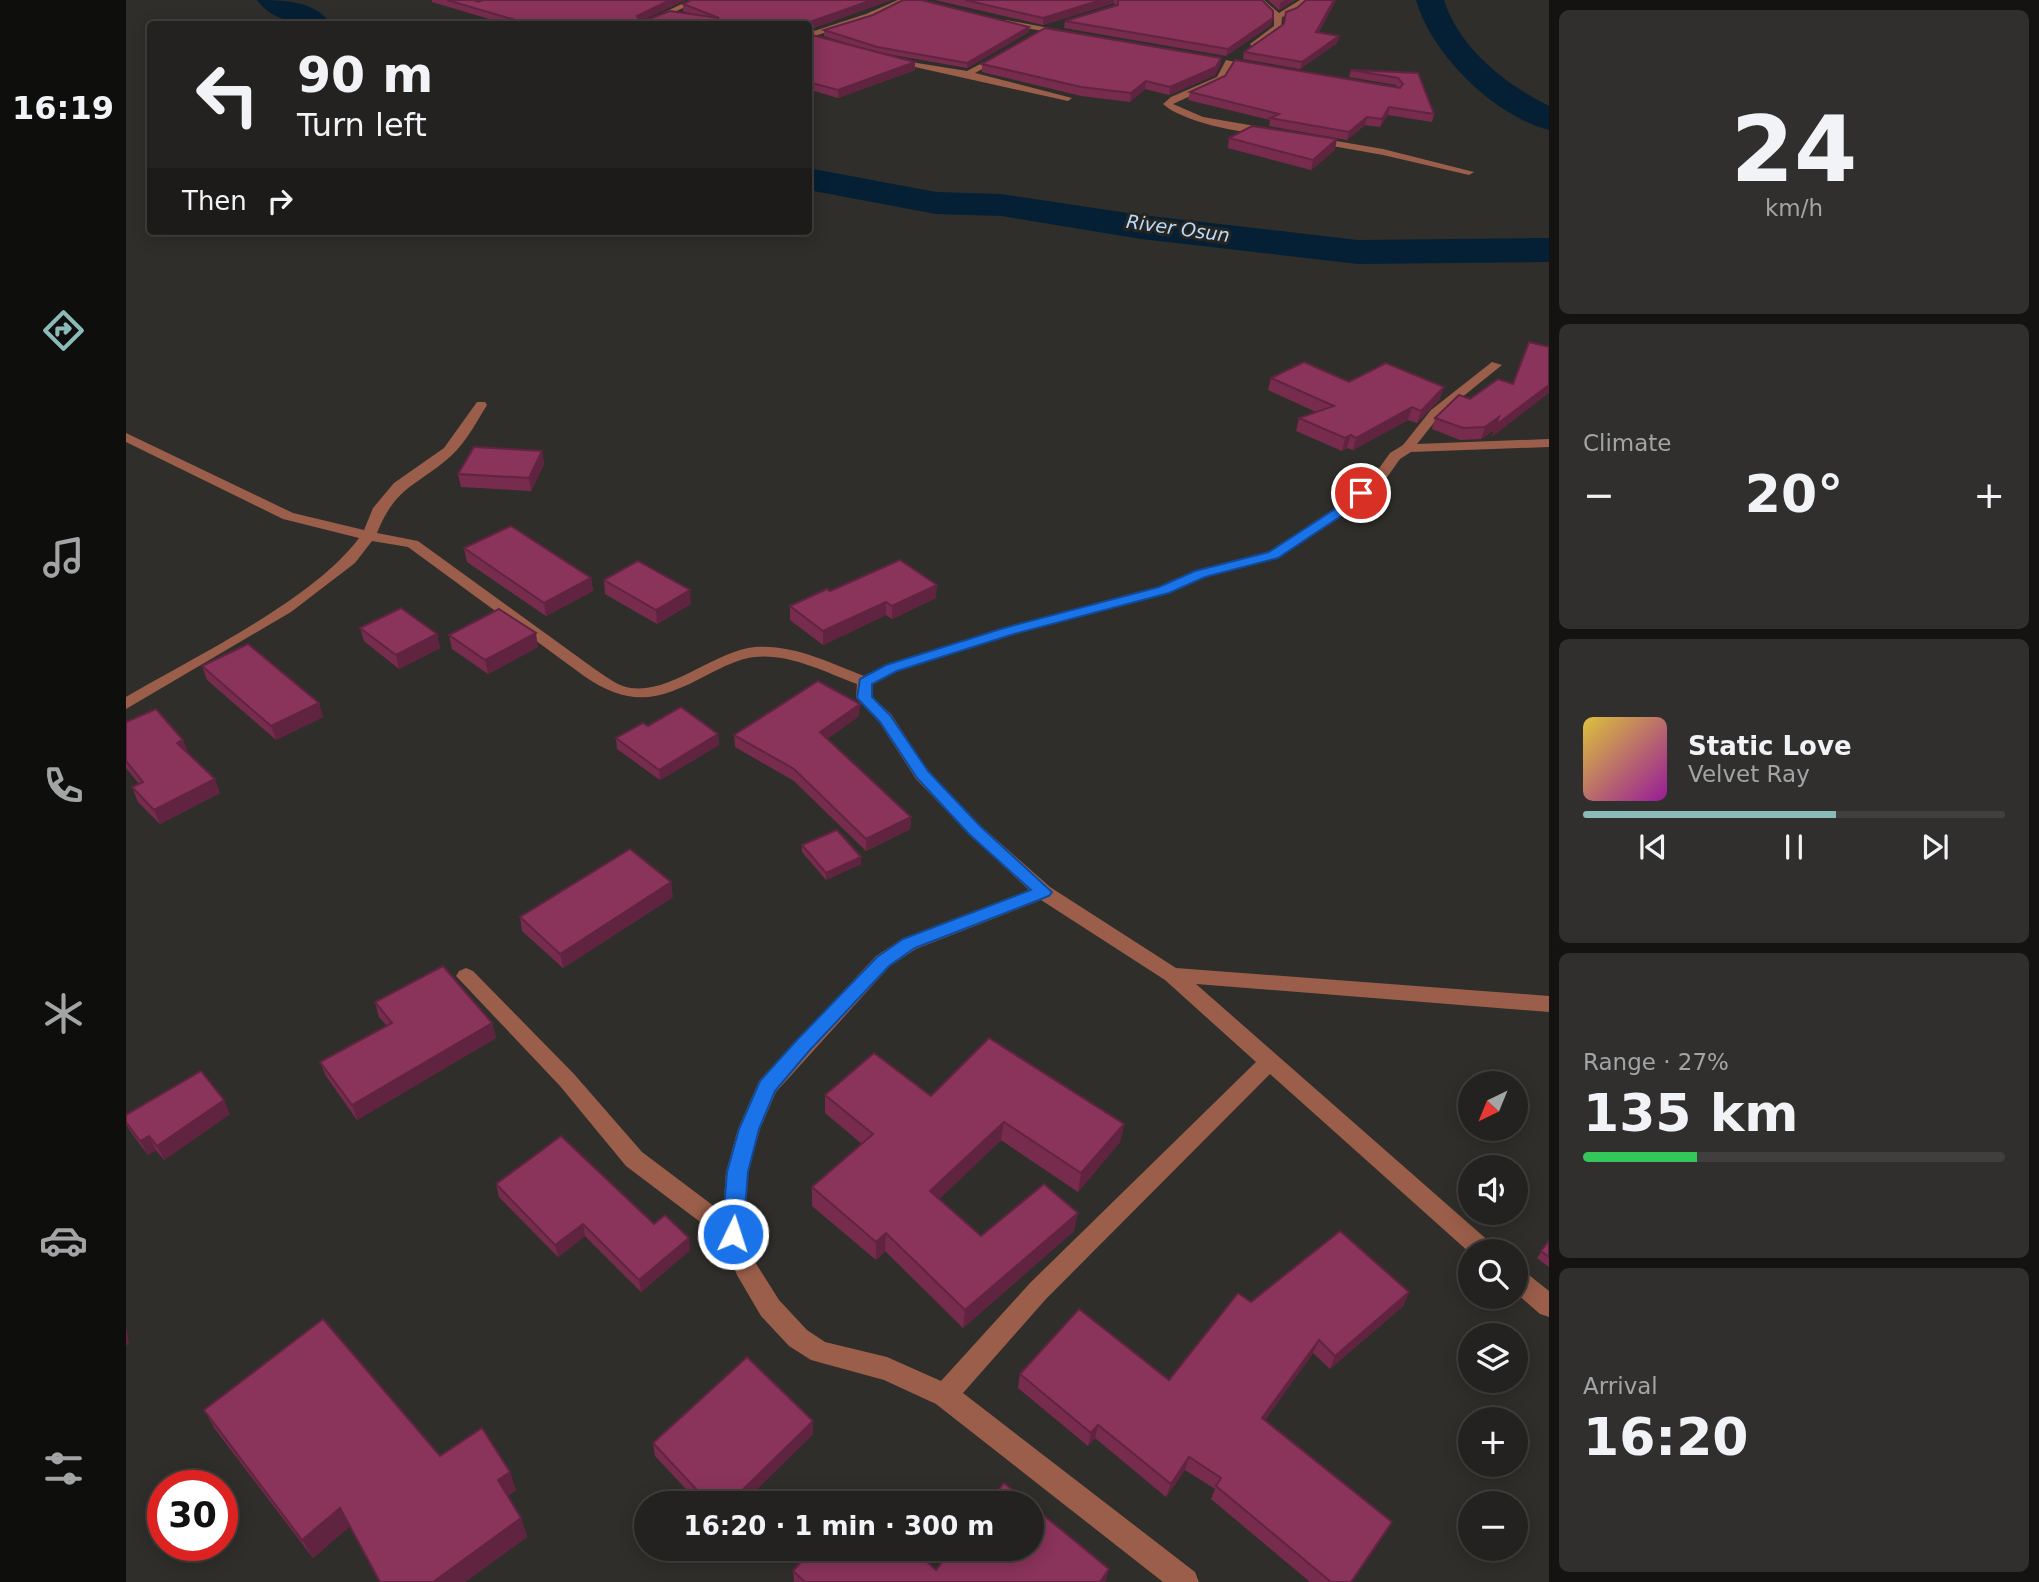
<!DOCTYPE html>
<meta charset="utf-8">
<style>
body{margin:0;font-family:"DejaVu Sans",sans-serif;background:#302f2d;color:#f1f3f6;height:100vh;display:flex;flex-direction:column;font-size:26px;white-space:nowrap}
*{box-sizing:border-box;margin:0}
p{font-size:23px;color:#a3a4a5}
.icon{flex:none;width:38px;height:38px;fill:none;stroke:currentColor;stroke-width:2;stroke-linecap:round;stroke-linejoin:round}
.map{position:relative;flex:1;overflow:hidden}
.panel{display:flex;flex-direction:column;gap:10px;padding:10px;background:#141312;width:490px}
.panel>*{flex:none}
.top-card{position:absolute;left:21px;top:21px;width:665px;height:214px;border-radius:7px;box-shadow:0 4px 18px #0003,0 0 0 2px #413f3e;background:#242220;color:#f1f3f6;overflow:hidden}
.needle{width:46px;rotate:223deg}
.tools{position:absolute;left:1332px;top:1071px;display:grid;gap:14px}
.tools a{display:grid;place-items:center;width:70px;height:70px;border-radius:50%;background:#242220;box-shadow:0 4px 18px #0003,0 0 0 2px #413f3e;font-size:35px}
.speed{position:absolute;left:21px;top:1470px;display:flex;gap:14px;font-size:35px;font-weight:700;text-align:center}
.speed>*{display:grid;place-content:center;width:91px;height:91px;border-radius:50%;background:#242220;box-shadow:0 4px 18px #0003,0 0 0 2px #413f3e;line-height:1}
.speed .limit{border:10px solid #d22;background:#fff;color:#111}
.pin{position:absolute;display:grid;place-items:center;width:60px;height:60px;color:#fff;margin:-30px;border:4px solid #fff;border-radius:50%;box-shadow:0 2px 7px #0007}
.me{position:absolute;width:77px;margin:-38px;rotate:4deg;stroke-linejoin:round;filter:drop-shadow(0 0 5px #0008)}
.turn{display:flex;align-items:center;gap:24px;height:147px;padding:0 35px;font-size:32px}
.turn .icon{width:91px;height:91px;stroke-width:2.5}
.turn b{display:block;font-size:49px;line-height:60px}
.then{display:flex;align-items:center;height:66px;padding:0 35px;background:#0003;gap:14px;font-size:26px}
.big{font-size:52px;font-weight:600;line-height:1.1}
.panel .widget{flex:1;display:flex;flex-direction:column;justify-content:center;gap:10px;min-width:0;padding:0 24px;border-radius:10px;background:#302f2d}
.panel .dial{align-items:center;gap:0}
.dial b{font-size:91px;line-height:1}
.song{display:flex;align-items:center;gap:21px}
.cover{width:84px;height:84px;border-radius:10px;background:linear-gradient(135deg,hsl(50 70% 55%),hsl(300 70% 35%))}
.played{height:7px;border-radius:4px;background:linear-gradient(90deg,#8bbbb9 60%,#413f3e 60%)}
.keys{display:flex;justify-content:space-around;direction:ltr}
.heat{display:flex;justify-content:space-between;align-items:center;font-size:38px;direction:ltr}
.charge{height:10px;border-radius:5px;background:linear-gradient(90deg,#34c759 27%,#413f3e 0)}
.trip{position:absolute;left:508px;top:1491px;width:410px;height:70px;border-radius:35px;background:#242220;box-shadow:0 4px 18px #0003,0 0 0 2px #413f3e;font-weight:600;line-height:70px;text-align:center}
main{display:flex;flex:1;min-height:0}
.tab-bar{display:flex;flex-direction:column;width:126px;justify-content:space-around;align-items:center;background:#0e0e0d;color:#a3a4a5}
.tab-bar .icon{width:49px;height:49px}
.tab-bar .current{color:#8bbbb9}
.tab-bar b{font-size:32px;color:#f1f3f6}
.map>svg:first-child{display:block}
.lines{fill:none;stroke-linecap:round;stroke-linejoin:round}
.river{fill:#052034;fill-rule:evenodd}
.minor{fill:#9a5e4a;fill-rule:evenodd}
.wall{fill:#772c4e}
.shaded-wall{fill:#612440}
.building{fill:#8a335b;stroke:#612440;stroke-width:2}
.route{fill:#1a73e8;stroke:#114b97;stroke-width:2}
.labels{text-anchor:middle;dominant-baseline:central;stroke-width:6;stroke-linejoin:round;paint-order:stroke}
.far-water-label{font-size:19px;font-style:italic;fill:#b5dcfe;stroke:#272420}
</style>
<main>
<nav class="tab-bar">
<b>16:19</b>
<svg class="icon current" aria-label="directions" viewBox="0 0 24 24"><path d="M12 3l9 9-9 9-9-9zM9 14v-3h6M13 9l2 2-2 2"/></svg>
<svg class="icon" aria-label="music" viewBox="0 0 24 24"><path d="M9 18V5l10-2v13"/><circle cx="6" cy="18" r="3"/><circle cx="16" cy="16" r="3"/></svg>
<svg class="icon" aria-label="phone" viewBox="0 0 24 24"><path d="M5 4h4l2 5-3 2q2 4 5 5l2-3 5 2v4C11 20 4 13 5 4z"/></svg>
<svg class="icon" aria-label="climate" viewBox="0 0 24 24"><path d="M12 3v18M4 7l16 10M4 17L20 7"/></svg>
<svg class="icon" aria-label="car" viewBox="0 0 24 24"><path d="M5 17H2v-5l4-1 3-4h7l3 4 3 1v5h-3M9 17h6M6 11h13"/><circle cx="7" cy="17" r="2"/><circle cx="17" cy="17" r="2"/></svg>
<svg class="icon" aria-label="filters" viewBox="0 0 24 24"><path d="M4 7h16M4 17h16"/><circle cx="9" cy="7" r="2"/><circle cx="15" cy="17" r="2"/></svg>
</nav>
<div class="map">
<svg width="1423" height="1582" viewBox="0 0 1423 1582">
<rect width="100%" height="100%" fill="#302e2a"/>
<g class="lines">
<g class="river">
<path d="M 131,0 C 156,0 188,0 205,24 C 180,26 147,23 131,0 Z"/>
<path d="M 1290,0 L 1318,0 C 1334,49 1378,83 1423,106 L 1423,130 C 1368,116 1305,54 1290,0 Z"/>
<polygon points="682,168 810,192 875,194 1015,215 1232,240 1423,238 1423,262 1232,264 1015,239 875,216 810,214 682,190"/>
</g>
<g class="minor">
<polygon points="564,0 574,0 523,24 514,24"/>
<polygon points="772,0 782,0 746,18 682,38 682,33 740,14"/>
<polygon points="1129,0 1138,0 1153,13 1174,0 1183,0 1168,13 1156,17 1155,29 1127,48 1124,44 1148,26 1148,17"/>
<polygon points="880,20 939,31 943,33 939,35 877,24"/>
<polygon points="875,53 878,57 849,73 946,98 942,101 762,61 766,59 841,71"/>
<path d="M 1100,60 L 1133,67 L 1129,69 L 1106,65 L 1097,81 L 1047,104 L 1077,117 L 1146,129 L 1151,132 L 1149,134 C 1123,136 1056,122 1037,104 L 1045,97 L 1091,77 Z"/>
<polygon points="1187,137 1257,149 1348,172 1343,175 1257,155 1184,142 1184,138"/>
<path d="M 1366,362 L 1376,365 L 1314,415 L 1291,444 L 1423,439 L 1423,447 L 1285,452 L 1274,459 L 1259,480 L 1221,513 L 1152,558 L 1079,577 L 1043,593 L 888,634 L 772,671 L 747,684 L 746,697 L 765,714 L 802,771 L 855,826 L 924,887 L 1050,968 L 1423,996 L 1423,1012 L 1070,984 L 1366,1244 L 1370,1251 L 1344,1253 L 1144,1074 L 920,1299 L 837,1393 L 1069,1572 L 1073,1582 L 1037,1582 L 810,1404 L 758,1380 L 685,1360 L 663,1346 L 635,1316 L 611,1275 L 598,1240 L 500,1166 L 434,1086 L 330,976 L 333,971 L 340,968 L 347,971 L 448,1074 L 516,1152 L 597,1213 L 600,1172 L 612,1129 L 633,1081 L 750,956 L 776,939 L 903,890 L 843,834 L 790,779 L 753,722 L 730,698 L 731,684 C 699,672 663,653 628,657 C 612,659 597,667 583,674 C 534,700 506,709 458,676 L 282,547 L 246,541 L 229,563 L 165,612 L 0,709 L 0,697 C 68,657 187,600 233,538 L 157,519 L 0,442 L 0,433 L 167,513 L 238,530 L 247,508 L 268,483 L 318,448 L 351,402 L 359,402 L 361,405 C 351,421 340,442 326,455 C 292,486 270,485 251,533 L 292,541 L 470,670 C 478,675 488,683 497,686 C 539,700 586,651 629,647 C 667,644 705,663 738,676 L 760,665 L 878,628 L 1033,587 L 1069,571 L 1142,552 L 1211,507 L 1249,474 L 1264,453 L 1277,445 L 1305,410 ZM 915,900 L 1039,980 L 1130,1062 L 904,1283 L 815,1381 L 761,1357 L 699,1342 L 681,1330 L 653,1300 L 629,1262 L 619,1234 L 622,1172 L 634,1129 L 650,1092 L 764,966 L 790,949 Z"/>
<polygon points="1390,1268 1398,1271 1423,1291 1423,1317 1414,1314 1390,1293"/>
</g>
</g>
<g class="wall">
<polygon points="306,0 354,0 351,1 559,0 519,19 563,13 557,11 557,4 565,0 765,0 682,30 682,24 380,24 306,2"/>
<polygon points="809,0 1136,0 1145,25 1100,56 938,28 939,21 990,5 988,3 917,25"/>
<polygon points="1142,0 1169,0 1153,10"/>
<polygon points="1180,0 1210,0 1193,32 1213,36 1211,43 1174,69 1117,59 1118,52 1158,24 1171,8"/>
<polygon points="698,30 903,32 841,68 756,53 789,62 789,70 712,98 682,89 682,34 739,49 698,36"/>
<polygon points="1095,58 1094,66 1089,75 1043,95 1019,89 1004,102 955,96 856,72 856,64"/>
<polygon points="1225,70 1292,73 1308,114 1306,122 1262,115 1254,127 1239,125 1221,140 1143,126 1144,120 1062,100 1064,92 1272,88 1270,85 1223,77"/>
<polygon points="1103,138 1209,150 1185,170 1102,148"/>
<polygon points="1145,378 1223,382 1314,399 1291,423 1282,420 1227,450 1221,448 1216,451 1170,431 1173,418 1190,412 1142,390"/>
<polygon points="1387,384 1366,437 1368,430 1355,439 1334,440 1306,429 1309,418 1344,399"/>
<polygon points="416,451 418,464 405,491 335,487 332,474"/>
<polygon points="338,548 465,578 467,591 420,616 341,562"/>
<polygon points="478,580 565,604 531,624 479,594"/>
<polygon points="704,591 810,598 766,619 760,615 697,645 664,620 664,606"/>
<polygon points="234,628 311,634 314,648 273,669 238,641"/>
<polygon points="323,635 412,647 362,674 326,649"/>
<polygon points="76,666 193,703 197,717 150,740 81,680"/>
<polygon points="733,716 701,739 785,817 784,829 740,851 668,781 609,747 608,735"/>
<polygon points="0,722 63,754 94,793 34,824 12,802 6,787 13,784 0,768"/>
<polygon points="592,734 593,745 534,780 491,749 490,738"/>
<polygon points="676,845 735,857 735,864 700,880 676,852"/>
<polygon points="547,897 437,968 396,931 394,917"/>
<polygon points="249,1002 366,1023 370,1038 231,1120 200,1076 194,1062 261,1026 253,1017"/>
<polygon points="699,1095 805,1096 998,1124 994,1142 952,1192 875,1140 813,1199 855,1236 948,1231 837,1328 759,1251 750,1260 686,1206 686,1187 736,1144 699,1113"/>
<polygon points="104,1114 38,1160 30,1150 22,1155 4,1131 0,1124 0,1115"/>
<polygon points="370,1184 528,1224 564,1250 515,1292 459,1236 432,1257 373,1197"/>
<polygon points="1423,1241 1423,1267 1411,1258"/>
<polygon points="1283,1292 1277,1306 1204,1369 1187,1353 1139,1420 1266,1522 1259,1534 1226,1582 1184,1582 1085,1499 1089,1489 1059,1470 1040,1497 969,1438 962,1446 892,1388 894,1374 1043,1380 1125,1302"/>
<polygon points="78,1410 314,1456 390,1490 382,1496 395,1518 401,1537 339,1582 253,1582 224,1526 187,1558 89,1429"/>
<polygon points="687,1434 617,1503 573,1503 529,1456 527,1443"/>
<polygon points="983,1569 979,1582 668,1582 667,1571"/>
</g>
<g class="shaded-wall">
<polygon points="544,0 559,0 511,23 511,16"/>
<polygon points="746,0 765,0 682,30 682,24 681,24 681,23"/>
<polygon points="975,0 988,0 988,3 917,25 917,18"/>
<polygon points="1159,0 1169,0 1153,10 1154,3"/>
<polygon points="1208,0 1210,0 1189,39 1190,32"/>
<polygon points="1147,18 1145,25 1100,56 1102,49"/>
<polygon points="903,27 903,32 841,68 841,63"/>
<polygon points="1213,36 1211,43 1174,69 1176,62"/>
<polygon points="1095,58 1094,66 1089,75 1043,95 1044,87"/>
<polygon points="789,62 789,70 712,98 712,90"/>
<polygon points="1020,81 1019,89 1004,102 1005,93"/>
<polygon points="1263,107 1262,115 1254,127 1256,119"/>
<polygon points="1241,117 1239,125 1221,140 1223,132"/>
<polygon points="1211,139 1209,150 1185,170 1187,160"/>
<polygon points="1423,385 1423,393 1366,437 1368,430 1355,439 1359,427"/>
<polygon points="1318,387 1314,399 1291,423 1295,411"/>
<polygon points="1286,407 1282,420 1227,450 1230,438"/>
<polygon points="1225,435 1221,448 1216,451 1219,438"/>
<polygon points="416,451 418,464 405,491 403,478"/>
<polygon points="465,578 467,591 420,616 418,603"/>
<polygon points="811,585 810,598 766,619 766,606"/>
<polygon points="564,590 565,604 531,624 530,610"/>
<polygon points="760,602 760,615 697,645 697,631"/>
<polygon points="410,633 412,647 362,674 359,660"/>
<polygon points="311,634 314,648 273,669 270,655"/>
<polygon points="193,703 197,717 150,740 145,726"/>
<polygon points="734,704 733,716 694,744 694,732"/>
<polygon points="592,734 593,745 534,780 533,770"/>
<polygon points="57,740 63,754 51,743"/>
<polygon points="89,779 94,793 34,824 28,810"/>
<polygon points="785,817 784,829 740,851 740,839"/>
<polygon points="735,857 735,864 700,880 700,873"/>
<polygon points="545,882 547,897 437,968 434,954"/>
<polygon points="366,1023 370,1038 231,1120 226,1105"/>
<polygon points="98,1100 104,1114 38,1160 31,1146"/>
<polygon points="878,1122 875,1140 803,1209 804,1191"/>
<polygon points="998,1124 994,1142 952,1192 955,1173"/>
<polygon points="23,1136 30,1150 22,1155 14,1141"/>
<polygon points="952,1213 948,1231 837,1328 839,1310"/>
<polygon points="457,1224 459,1236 432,1257 429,1245"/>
<polygon points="760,1233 759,1251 750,1260 750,1242"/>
<polygon points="563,1238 564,1250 515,1292 513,1280"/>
<polygon points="1283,1292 1277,1306 1204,1369 1209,1356"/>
<polygon points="0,1326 3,1343 0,1346"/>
<polygon points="1193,1340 1187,1353 1131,1431 1136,1418"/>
<polygon points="687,1421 687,1434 617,1503 603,1503"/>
<polygon points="972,1425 969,1438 962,1446 965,1433"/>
<polygon points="1063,1457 1059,1470 1040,1497 1045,1484"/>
<polygon points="384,1472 390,1490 378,1499 372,1480"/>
<polygon points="214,1508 224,1526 187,1558 176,1540"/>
<polygon points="395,1518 401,1537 339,1582 307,1582"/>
<polygon points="1266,1522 1259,1534 1226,1582 1225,1582"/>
<polygon points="983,1569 979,1582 974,1582"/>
</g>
<g class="building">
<polygon points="321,0 348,0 352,2 357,0 544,0 511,16 513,20 523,19 544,11 593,18 557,4 565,0 746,0 681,23 681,24 403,24"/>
<polygon points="777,0 795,0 903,27 841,63 751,47 698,30 747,15"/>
<polygon points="839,0 975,0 917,18"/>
<polygon points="992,0 1136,0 1147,11 1147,18 1102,49 939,21 992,5"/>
<polygon points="1180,0 1208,0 1190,32 1213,36 1176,62 1118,52 1158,24 1160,12 1171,8"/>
<polygon points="919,28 1095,58 1090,67 1044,87 1020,81 1005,93 955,87 856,64"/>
<polygon points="682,34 789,62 712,90 682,82"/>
<polygon points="1109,60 1274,88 1277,84 1272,78 1225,70 1292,73 1308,114 1263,107 1256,119 1241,117 1223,132 1144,118 1153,114 1064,92 1099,76"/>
<polygon points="1126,126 1211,139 1187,160 1103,138"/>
<polygon points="1403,342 1423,347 1423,385 1370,425 1373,417 1359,427 1337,428 1309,418 1333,395 1344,399 1372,379 1387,384"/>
<polygon points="1178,362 1223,382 1260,363 1318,387 1295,411 1286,407 1230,438 1225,435 1219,438 1173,418 1208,406 1145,378"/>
<polygon points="348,447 416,451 403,478 332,474"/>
<polygon points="385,526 465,578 418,603 338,548"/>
<polygon points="774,560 811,585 766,606 760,602 697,631 664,606 701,589 704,591"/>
<polygon points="512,561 564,590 530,610 478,580"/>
<polygon points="275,608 311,634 270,655 234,628"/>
<polygon points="373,609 410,633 359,660 323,635"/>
<polygon points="122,644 193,703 145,726 76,666"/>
<polygon points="692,681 734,704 694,732 785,817 740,839 668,769 608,735"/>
<polygon points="555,707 592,734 533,770 490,738 517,723 522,726"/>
<polygon points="30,709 57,740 51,743 89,779 28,810 6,787 17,782 0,761 0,722"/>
<polygon points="711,830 735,857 700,873 676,845"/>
<polygon points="504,849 545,882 434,954 394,917"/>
<polygon points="317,966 366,1023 226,1105 194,1062 266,1023 249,1002"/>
<polygon points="863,1038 998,1124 955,1173 878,1122 804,1191 855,1236 918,1184 952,1213 839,1310 760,1233 750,1242 686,1187 747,1134 699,1095 748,1053 805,1096"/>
<polygon points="75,1071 98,1100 31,1146 23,1136 14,1141 0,1122 0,1115"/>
<polygon points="435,1136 528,1224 539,1215 563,1238 513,1280 457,1224 429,1245 370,1184"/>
<polygon points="1214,1231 1283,1292 1209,1356 1193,1340 1136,1418 1266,1522 1225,1582 1205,1582 1090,1486 1095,1478 1063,1457 1045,1484 972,1425 965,1433 894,1374 953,1309 1043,1380 1112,1293 1125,1302"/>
<polygon points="1423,1241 1423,1257 1415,1251"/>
<polygon points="197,1319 314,1456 356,1428 384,1472 372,1480 395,1518 307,1582 254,1582 214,1508 176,1540 78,1410"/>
<polygon points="621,1357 687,1421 603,1503 583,1503 527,1443"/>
<polygon points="878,1483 903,1503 862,1503"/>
<polygon points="730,1498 735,1503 726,1503"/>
<polygon points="905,1505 983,1569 974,1582 679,1582 667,1571 686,1549 787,1549 810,1570 826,1549 905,1549"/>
</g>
<polygon class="route" points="1231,491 1241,493 1221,512 1152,558 1079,577 1043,593 888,634 771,671 746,684 746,697 764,715 802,771 854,826 926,892 923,896 789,948 763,966 683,1051 649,1091 633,1129 622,1172 617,1234 614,1241 607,1244 599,1241 596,1234 601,1172 613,1129 634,1081 670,1041 751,957 777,939 905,890 843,834 791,778 754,722 731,698 734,679 760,665 878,628 1033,587 1069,571 1143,552 1212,507"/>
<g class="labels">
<g class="far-water-label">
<text transform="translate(1052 228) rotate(8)">River Osun</text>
</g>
</g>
</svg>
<div class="tools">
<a><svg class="needle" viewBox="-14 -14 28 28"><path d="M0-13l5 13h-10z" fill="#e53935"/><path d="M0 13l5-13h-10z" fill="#a3a4a5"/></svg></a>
<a><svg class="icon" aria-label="sound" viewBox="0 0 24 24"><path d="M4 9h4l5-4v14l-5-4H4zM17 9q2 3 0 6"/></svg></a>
<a><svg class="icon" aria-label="search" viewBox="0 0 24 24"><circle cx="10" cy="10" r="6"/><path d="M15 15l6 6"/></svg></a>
<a><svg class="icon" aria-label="layers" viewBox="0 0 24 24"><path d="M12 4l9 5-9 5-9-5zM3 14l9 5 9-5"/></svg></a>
<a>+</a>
<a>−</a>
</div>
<div class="speed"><div class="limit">30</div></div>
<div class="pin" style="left:1235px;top:493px;background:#d93025"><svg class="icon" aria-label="arrive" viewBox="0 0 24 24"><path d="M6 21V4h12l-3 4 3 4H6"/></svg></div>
<svg class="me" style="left:607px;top:1234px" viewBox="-20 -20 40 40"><circle r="17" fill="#1a73e8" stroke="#fff" stroke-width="3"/><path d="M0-11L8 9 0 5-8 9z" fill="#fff"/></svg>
<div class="trip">16:20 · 1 min · 300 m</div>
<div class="top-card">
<div class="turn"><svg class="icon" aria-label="left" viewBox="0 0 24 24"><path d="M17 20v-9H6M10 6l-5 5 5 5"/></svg><div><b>90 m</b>Turn left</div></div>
<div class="then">Then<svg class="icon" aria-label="right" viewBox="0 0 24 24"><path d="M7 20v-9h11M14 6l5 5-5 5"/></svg></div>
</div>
</div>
<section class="panel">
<div class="widget dial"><b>24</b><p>km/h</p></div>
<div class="widget"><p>Climate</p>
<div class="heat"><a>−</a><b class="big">20°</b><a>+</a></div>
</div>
<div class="widget">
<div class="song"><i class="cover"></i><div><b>Static Love</b><p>Velvet Ray</p></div></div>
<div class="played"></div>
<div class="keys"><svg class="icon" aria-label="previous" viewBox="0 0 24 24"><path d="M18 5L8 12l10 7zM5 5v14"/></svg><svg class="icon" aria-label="pause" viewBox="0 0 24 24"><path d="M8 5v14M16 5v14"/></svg><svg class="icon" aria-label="next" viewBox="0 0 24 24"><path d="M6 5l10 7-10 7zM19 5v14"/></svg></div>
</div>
<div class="widget"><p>Range · 27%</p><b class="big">135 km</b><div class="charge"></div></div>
<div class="widget"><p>Arrival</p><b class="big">16:20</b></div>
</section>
</main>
